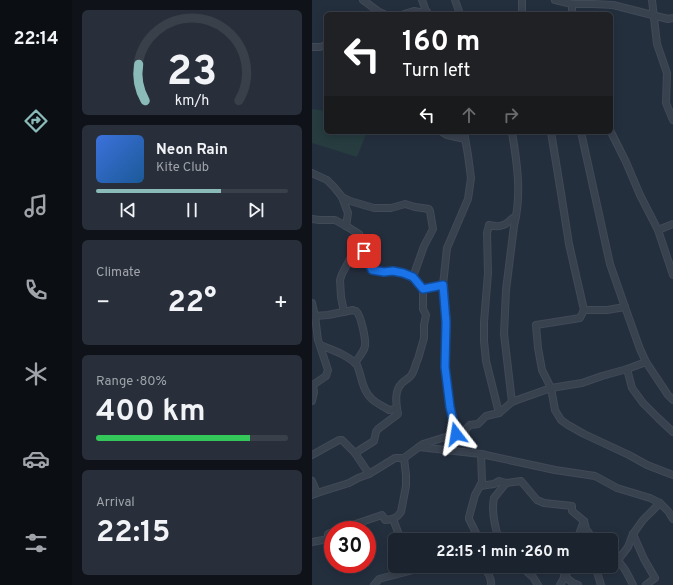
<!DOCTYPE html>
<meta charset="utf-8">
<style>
body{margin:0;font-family:Overpass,sans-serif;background:#282f3a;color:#f1f3f6;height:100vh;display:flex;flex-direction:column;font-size:15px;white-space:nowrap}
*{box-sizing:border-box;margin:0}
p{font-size:13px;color:#a0a4aa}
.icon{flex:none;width:22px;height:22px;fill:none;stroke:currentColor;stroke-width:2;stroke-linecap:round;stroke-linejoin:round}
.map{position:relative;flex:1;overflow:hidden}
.side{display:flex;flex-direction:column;gap:10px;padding:10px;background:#0f1319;width:240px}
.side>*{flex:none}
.banner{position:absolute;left:12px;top:12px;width:289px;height:122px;border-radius:6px;box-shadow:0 2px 10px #0003,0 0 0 1px #39404a;background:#202124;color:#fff;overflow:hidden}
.speed{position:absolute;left:12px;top:521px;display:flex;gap:8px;font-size:20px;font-weight:700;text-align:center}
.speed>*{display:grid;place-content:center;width:52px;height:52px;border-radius:50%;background:#1b232e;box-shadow:0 2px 10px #0003,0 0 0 1px #39404a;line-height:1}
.speed .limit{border:6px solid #d22;background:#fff;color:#111}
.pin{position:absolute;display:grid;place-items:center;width:34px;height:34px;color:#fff;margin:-17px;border-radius:8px;box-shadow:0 2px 6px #0006}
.me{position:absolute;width:44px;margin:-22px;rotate:346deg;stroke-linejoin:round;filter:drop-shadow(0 0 3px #0008)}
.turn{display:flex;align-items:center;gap:14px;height:84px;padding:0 12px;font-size:18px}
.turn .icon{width:52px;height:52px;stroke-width:2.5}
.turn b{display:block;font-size:28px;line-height:34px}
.lanes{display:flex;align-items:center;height:38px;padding:0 12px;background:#0003;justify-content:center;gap:20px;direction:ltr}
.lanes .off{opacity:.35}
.big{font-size:30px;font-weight:700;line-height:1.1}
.side .tile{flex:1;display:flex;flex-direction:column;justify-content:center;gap:6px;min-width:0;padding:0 14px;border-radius:6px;background:#282f3a}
.side .dial{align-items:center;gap:0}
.dial svg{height:104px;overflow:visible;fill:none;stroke:#39404a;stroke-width:7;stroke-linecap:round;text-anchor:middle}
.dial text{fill:#f1f3f6;stroke:none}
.song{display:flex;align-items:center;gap:12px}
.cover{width:48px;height:48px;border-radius:6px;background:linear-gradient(135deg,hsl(220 70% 55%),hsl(210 70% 35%))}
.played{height:4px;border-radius:2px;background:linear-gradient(90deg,#8bbbb9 65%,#39404a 65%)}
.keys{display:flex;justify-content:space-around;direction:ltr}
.heat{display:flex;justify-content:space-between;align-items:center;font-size:22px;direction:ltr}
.charge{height:6px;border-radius:3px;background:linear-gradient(90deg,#34c759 80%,#39404a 0)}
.trip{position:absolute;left:76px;top:533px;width:230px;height:40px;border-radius:6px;background:#1b232e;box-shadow:0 2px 10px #0003,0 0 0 1px #39404a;font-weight:700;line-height:40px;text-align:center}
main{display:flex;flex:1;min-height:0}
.tabs{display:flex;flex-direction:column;width:72px;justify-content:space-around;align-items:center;background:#0b0e12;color:#a0a4aa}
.tabs .icon{width:28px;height:28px}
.tabs .active{color:#8bbbb9}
.tabs b{font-size:18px;color:#f1f3f6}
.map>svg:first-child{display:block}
.green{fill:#263c3f}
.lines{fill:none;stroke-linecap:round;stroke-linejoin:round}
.street-casing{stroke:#414a57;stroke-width:8}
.street{stroke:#38414e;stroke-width:6}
.route-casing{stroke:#114b97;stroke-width:10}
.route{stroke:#1a73e8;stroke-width:7}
</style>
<main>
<nav class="tabs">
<b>22:14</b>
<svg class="icon active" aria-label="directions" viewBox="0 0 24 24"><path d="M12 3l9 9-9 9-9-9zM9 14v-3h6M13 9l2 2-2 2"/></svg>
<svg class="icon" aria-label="music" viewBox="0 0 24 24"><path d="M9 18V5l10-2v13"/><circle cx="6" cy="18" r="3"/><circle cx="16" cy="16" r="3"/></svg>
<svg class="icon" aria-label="phone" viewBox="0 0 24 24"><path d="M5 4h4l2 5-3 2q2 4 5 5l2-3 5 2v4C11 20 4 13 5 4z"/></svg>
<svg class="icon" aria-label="climate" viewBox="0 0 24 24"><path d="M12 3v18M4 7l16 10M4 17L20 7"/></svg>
<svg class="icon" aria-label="car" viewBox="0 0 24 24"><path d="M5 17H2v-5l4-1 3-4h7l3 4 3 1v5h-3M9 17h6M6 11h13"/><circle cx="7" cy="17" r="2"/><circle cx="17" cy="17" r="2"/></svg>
<svg class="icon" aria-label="filters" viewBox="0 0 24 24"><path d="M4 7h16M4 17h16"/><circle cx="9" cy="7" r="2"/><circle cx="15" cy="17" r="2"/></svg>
</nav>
<section class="side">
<div class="tile dial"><svg viewBox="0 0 100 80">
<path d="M14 69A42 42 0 1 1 86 69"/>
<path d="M14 69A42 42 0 0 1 9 41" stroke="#8bbbb9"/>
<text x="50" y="56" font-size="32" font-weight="700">23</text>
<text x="50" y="72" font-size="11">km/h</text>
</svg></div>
<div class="tile">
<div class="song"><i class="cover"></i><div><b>Neon Rain</b><p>Kite Club</p></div></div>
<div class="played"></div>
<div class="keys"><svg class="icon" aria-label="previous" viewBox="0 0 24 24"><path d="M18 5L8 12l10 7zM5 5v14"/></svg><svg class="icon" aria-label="pause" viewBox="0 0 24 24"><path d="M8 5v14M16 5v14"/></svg><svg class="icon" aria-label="next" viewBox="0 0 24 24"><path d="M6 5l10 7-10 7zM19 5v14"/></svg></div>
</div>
<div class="tile"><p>Climate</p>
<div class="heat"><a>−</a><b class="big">22°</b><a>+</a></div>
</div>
<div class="tile"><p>Range · 80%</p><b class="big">400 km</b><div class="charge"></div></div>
<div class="tile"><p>Arrival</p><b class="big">22:15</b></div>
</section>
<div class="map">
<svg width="361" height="585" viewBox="0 0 361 585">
<rect width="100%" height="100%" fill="#242f3e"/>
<polygon class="green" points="0,109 14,111 14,132 55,132 45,157 0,143"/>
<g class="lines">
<g class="street-casing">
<g id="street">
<polyline points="51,0 67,12 72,14"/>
<polyline points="110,0 115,14"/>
<polyline points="143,0 148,14"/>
<polyline points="243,0 260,4 281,4 301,5 356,19 361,18"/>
<polyline points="340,0 345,44 355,73 354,103 361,120"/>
<polyline points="260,4 260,14"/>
<polyline points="92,14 102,11 107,12 115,12"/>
<polyline points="210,14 210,0"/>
<polyline points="0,47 8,47 14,45"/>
<polyline points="130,132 135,135 153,139"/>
<path d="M 200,132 C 205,162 210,195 202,226 L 194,290 L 192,334 L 200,402"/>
<polyline points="239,132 249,193 257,244 272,310 268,318 224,325 226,348 230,370 239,388 243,410 249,420 256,425 272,434 317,455 335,465 361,475"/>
<polyline points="269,132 298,264 313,307 328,349 334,362 356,395 361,400"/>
<polyline points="299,132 314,162 328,195 346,230 361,275"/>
<polyline points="0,173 15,180 22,187 30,197 36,213 34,226"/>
<polyline points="30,197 38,201 62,208 79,208 93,204 103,207 117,209 118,211 121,229 112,246 101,277"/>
<polyline points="0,219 7,220 23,220 34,226 47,234 52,251 60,270 72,272 81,271 91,273 101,277 111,289 131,285"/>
<polyline points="346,230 361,224"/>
<polyline points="0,303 3,316 6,340 16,370 14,376 1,385 2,392 0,401"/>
<polyline points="272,310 295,310 313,307"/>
<polyline points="32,312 29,297 28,280 30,274 39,257 41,246 47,234"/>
<path d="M 3,316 L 16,315 L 41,310 C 42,311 43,311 44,311 C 49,315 54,340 53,346 C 52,352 46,358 43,363"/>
<path d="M 8,345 C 20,350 36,355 45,365 C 50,377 50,391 61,400 C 66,404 72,407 77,410 L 85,409"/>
<polyline points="315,369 320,388 331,403 346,418 361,432"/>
<path d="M 187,413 L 174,361 L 172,341 L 172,322 L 176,273 L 175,233 L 177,225 C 181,226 187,227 191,225 C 196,224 199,218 204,216"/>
<polyline points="144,434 138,407 133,367 135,322 131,285 135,248 156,199 159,178 156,155 152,132"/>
<polyline points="107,447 169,454 243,470 283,476 305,488 338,498 348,503 356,511 361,519"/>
<path d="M 43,453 L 62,441 L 64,432 L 66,429 L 86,414 C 84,403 82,391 90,383 C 93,380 98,378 100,374 C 103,370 103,364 106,359 L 112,338 L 112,325 L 114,315 L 111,309 L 111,289"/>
<polyline points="0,455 27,440 30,440 43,453 57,474"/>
<polyline points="0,481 5,493"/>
<polyline points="168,486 182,484 187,481 194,483 209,481 225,500 232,503 260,506 260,511 272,521 274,529 282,540"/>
<polyline points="0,495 5,493 37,483 46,478 57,474 83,458 92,458 111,444 140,435 153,432 154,429 158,425 166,424 174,416 187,413 200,402 205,400 239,388 270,383 290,376 315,369 334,362"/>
<polyline points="81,519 89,540"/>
<path d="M 26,530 L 70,515 L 73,520 C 81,519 84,519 89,512 L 94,486 L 94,475 L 92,458"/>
<polyline points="321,534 332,559 343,578 334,585"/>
<polyline points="165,540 164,533 157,519 157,517 163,495 168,486 170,482 169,454"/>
<path d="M 187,540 C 183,527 179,511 182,498 L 194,483"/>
<polyline points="265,540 272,521"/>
<polyline points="0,542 16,539 16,534 21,532"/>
<path d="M 299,556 C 311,563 315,573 321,585"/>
<polyline points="299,564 306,560 316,547 321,534 331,520 348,503"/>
<path d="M 171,566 C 175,571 180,578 179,585"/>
<polyline points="208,566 221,577 226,585"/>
<polyline points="281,566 285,572 289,585"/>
<polyline points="285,572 296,566"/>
<polyline points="252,576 261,583 266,585"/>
<polyline points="62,585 67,579 105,569 110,566"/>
<polyline points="248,585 259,566"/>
</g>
</g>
<use href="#street" class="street"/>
</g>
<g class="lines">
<g class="route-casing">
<polyline id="route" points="52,251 60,270 72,272 81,271 91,273 101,277 111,289 131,285 134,322 133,367 138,407 144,434"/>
</g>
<use href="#route" class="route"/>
</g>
</svg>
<div class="speed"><div class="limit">30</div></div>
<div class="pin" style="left:52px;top:251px;background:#d93025"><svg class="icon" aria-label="arrive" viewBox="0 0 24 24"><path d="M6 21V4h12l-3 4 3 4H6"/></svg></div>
<svg class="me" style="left:144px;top:434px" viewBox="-20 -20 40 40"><path d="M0-17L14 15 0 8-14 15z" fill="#1a73e8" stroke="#fff" stroke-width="4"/></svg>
<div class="trip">22:15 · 1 min · 260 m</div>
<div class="banner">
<div class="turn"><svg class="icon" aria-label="left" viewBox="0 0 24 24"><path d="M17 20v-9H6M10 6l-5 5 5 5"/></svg><div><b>160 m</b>Turn left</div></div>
<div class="lanes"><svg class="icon" aria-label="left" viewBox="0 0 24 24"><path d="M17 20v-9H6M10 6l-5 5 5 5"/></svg><svg class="icon off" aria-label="ahead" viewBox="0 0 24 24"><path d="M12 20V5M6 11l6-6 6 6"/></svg><svg class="icon off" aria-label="right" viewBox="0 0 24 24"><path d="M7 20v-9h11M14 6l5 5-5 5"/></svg></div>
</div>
</div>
</main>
